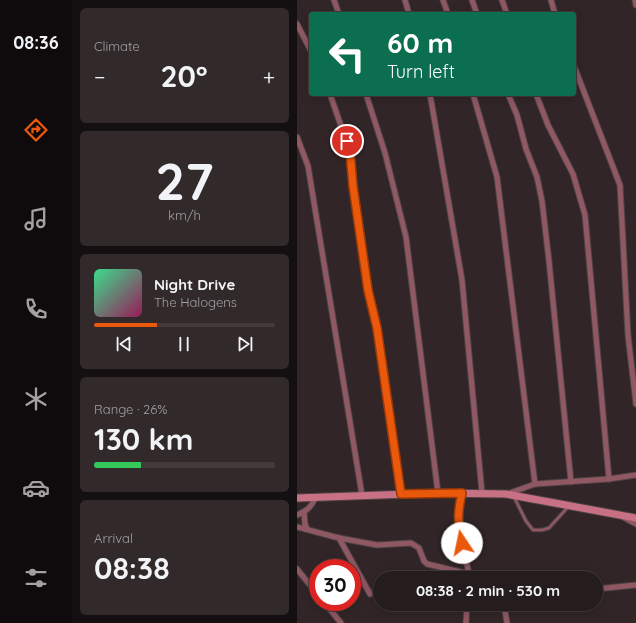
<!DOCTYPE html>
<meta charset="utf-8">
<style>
body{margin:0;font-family:Quicksand,sans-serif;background:#31292a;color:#f1f3f6;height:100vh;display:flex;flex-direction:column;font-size:15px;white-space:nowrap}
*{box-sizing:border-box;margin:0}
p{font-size:13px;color:#a3a1a4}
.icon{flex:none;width:22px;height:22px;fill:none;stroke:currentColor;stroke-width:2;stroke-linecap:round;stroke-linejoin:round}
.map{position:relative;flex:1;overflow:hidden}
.panel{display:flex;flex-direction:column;gap:8px;padding:8px;background:#140f10;width:225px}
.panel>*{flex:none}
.guide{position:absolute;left:12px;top:12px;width:267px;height:84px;border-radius:4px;box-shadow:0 2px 10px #0003,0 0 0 1px #423a3b;background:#0b6e4f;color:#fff;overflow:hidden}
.speed{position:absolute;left:12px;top:559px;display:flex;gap:8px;font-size:20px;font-weight:700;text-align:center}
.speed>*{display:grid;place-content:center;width:52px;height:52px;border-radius:50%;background:#251c1d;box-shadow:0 2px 10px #0003,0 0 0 1px #423a3b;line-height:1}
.speed .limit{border:6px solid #d22;background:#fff;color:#111}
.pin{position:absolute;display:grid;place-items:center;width:34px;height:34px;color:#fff;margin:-17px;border:2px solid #fff;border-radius:50%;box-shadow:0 1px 4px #0007}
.me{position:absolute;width:44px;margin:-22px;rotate:349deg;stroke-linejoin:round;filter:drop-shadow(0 0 3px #0008)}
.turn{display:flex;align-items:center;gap:14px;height:84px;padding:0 12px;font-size:18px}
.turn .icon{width:52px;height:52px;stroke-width:2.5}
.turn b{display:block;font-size:28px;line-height:34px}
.big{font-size:30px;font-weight:700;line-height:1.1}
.panel .card{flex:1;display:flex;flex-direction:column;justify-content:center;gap:6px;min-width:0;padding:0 14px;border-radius:6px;background:#31292a}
.panel .dial{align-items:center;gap:0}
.dial b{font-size:52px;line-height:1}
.song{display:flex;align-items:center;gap:12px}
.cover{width:48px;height:48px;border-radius:6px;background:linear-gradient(135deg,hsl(150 70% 55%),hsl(330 70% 35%))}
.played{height:4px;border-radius:2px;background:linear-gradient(90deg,#ea580c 35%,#423a3b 35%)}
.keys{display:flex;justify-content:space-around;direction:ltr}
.heat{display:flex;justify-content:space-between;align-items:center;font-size:22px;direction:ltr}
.charge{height:6px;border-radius:3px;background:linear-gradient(90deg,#34c759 26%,#423a3b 0)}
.trip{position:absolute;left:76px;top:571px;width:230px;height:40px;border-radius:20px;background:#251c1d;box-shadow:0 2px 10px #0003,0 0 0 1px #423a3b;font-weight:700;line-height:40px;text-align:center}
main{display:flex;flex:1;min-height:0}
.tabs{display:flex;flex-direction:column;width:72px;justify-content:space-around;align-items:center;background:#0f0b0c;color:#a3a1a4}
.tabs .icon{width:28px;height:28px}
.tabs .current{color:#ea580c}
.tabs b{font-size:18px;color:#f1f3f6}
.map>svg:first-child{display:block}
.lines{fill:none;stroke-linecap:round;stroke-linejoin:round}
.lane-casing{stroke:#4e4345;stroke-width:4.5}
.street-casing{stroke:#4e4345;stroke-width:7}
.secondary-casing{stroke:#4e4345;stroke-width:9}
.lane{stroke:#8f5863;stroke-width:2.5}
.street{stroke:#8f5863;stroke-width:5}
.secondary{stroke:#c97184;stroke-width:7}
.route-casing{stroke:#983908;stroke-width:10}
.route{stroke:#ea580c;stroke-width:7}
</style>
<main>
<nav class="tabs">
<b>08:36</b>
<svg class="icon current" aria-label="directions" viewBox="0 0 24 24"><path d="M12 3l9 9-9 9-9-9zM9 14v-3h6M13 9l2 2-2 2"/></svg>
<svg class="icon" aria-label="music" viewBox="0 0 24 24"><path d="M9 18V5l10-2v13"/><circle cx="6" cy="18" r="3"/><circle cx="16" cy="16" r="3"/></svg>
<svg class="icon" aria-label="phone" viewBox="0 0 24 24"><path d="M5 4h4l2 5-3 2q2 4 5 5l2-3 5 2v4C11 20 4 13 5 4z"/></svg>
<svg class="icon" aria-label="climate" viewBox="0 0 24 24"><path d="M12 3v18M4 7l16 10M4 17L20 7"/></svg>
<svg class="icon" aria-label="car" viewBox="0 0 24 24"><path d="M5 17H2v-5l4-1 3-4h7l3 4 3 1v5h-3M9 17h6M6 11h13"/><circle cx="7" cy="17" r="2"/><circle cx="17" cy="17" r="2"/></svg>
<svg class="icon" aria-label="filters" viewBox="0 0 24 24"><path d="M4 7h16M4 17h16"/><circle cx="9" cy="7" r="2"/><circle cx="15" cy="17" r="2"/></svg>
</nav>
<section class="panel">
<div class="card"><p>Climate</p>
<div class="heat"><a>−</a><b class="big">20°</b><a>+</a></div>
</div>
<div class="card dial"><b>27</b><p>km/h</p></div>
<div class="card">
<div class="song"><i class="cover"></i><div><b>Night Drive</b><p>The Halogens</p></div></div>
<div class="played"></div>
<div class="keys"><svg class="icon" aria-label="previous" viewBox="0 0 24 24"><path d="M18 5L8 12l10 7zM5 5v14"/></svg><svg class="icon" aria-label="pause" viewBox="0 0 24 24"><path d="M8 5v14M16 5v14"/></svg><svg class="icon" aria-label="next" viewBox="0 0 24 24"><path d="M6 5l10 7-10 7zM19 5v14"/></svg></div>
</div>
<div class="card"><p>Range · 26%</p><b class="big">130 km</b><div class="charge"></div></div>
<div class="card"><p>Arrival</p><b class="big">08:38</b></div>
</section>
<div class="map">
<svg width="339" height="623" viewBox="0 0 339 623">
<rect width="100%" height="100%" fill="#312527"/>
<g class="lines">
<g class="lane-casing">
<polyline id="lane" points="217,497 229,521 236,530 245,530 252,528 271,507"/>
</g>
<g class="street-casing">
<g id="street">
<polyline points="37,0 42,14"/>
<polyline points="108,0 112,14"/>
<polyline points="146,0 151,14"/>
<polyline points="175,0 180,14"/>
<polyline points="205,0 210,14"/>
<polyline points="254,0 258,14"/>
<polyline points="338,0 339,5"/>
<polyline points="0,24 14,51"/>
<polyline points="277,66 323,185 331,335 339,404"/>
<polyline points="33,94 53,152 56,186 71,290 80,328 104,494"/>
<polyline points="69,94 88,153 109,237 141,493"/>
<polyline points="133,94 165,280 185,493"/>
<polyline points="176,94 200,177 238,484"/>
<polyline points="211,94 220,115 229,149 240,177 245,201 252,261 274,482"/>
<polyline points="239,94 251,125 276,174 288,215 312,479"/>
<polyline points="0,137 11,166 65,495"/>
<polyline points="165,493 161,510 162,528 172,574 172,578"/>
<polyline points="210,494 238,484 312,479 339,475"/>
<polyline points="7,512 8,524 10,529"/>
<path d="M 0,515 C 10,511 14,507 19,497"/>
<polyline points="326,517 339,524"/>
<polyline points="0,527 42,538 80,545 114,543 122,548 127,561 130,564 172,574 179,578"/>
<polyline points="42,538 73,594"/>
<polyline points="0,569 21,595"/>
<polyline points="299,589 339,585"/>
<polyline points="27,602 44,623"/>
<polyline points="207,604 210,623"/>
<polyline points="169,623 170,604"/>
</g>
</g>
<g class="secondary-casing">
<polyline id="secondary" points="0,498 141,493 209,494 339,518"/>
</g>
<use href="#lane" class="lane"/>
<use href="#street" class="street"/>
<use href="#secondary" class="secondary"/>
</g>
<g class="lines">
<g class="route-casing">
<path id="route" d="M 50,141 L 53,152 L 56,186 L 71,290 L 80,328 L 104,494 L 165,493 C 160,513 161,523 165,543"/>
</g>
<use href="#route" class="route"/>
</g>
</svg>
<div class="speed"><div class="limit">30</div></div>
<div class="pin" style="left:50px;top:141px;background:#d93025"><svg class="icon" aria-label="arrive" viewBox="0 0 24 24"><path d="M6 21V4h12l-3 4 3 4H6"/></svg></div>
<svg class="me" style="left:165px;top:543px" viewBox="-20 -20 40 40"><circle r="19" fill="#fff"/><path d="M0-13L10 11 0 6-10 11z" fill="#ea580c"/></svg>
<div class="trip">08:38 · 2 min · 530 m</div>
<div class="guide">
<div class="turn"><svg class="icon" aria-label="left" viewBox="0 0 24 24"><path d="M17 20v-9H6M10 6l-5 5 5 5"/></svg><div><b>60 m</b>Turn left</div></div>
</div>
</div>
</main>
